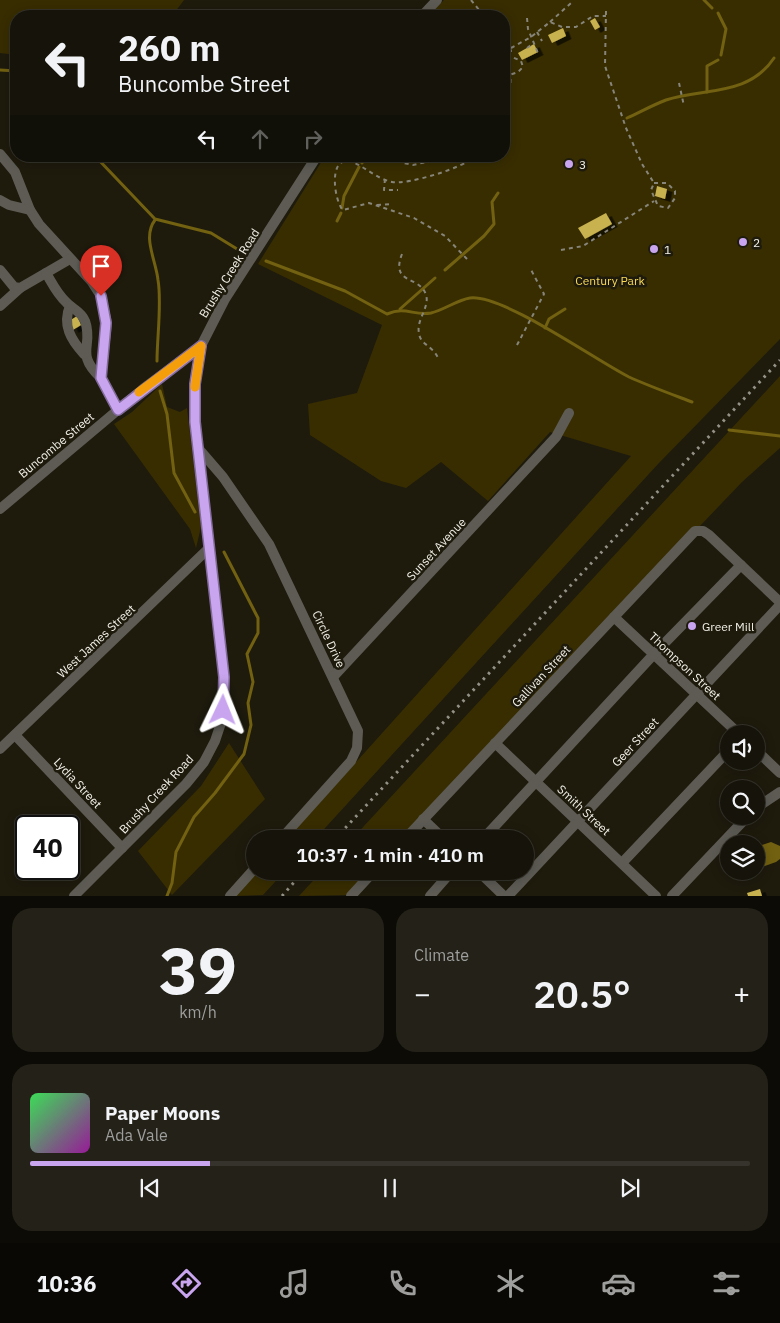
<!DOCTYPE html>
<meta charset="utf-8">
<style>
body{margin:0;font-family:"IBM Plex Sans",sans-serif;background:#232118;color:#f1f3f6;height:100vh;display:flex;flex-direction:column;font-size:19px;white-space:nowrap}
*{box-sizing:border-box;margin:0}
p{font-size:16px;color:#9e9e9c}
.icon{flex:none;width:28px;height:28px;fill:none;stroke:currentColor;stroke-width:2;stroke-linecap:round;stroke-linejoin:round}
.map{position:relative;height:896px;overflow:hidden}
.sheet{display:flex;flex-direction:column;gap:12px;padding:12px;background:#0c0b06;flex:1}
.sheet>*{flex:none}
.hud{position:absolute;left:10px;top:10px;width:500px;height:152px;border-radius:20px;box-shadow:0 2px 12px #0003,0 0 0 1px #35332b;background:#16140a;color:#f1f3f6;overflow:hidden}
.buttons{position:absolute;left:720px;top:725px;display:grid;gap:10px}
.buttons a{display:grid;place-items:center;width:45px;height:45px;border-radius:50%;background:#16140a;box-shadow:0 2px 12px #0003,0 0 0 1px #35332b;font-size:25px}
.speed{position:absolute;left:15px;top:815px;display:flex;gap:10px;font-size:25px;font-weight:700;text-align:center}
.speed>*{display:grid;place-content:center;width:65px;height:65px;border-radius:50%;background:#16140a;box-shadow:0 2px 12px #0003,0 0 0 1px #35332b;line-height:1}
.speed .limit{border:2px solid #111;border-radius:8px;background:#fff;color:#111}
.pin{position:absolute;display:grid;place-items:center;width:42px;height:42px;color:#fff;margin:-51px -21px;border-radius:50% 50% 50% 0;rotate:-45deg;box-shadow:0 0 5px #0007}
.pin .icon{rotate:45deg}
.me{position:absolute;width:55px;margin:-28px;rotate:2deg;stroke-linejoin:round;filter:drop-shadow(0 0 4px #0008)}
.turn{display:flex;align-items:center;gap:18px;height:105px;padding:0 25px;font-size:22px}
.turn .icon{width:65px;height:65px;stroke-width:2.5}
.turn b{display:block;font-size:35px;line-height:42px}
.lanes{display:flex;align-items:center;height:48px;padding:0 25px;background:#0003;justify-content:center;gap:25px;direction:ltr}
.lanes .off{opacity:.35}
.big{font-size:38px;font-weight:600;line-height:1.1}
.sheet .tile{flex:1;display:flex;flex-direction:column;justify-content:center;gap:8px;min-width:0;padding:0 18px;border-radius:20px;background:#232118}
.sheet .dial{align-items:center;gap:0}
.dial b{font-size:65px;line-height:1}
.song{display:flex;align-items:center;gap:15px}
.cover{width:60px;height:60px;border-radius:8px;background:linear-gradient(135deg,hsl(130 70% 55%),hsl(300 70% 35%))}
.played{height:5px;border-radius:2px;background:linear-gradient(90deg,#c8a5ee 25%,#35332b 25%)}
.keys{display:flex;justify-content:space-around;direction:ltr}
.heat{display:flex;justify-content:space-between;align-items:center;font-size:28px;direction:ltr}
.sheet .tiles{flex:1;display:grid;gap:12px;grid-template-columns:1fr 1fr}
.tile:last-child{grid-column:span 2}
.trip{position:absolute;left:246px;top:830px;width:288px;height:50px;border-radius:25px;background:#16140a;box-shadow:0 2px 12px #0003,0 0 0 1px #35332b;font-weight:600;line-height:50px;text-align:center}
.tabs{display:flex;height:80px;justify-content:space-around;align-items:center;background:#090804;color:#9e9e9c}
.tabs .icon{width:35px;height:35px}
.tabs .active{color:#c8a5ee}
.tabs b{font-size:22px;color:#f1f3f6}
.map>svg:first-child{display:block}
.green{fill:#382d00}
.water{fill:#726110}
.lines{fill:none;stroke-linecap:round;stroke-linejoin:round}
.stream{stroke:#726110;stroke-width:3}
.building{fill:#c8b150;filter:url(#shadow)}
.path{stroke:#878479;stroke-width:2;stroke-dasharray:4 4;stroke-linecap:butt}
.minor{stroke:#5d5b54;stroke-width:10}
.rail{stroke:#949186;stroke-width:3;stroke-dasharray:2.5 5;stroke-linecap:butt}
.route-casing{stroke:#826b9b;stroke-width:12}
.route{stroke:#c8a5ee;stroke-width:9}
.slow{stroke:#f59e0b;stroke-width:9}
.poi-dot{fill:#c8a5ee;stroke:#1e1b0d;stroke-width:2}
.labels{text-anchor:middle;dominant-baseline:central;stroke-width:5;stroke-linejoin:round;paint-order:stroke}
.poi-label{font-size:12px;fill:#f2f0e7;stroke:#1e1b0d;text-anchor:start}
.street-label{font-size:12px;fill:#f2f0e7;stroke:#1e1b0d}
.park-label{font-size:12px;fill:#f8d957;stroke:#1e1b0d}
</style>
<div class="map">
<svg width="780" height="896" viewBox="0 0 780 896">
<defs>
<filter id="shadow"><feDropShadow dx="5.5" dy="3" stdDeviation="0" flood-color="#0009"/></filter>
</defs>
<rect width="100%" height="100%" fill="#1e1b0d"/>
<g class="green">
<polygon points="0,0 184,0 172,16 16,16 16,55 0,53"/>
<polygon points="444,0 780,0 780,339 658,464 315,839 287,839 631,456 550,432 488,501 441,462 406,488 381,481 310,435 308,404 357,393 382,325 258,264 325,156 504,156 504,16 428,16"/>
<polygon points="780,376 780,448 742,482 401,839 352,839"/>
<polygon points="162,384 167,407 180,412 187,408 201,527 196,548 190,529 114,424 132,412"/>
<polygon points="229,743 265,799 172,895 138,851 201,786"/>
<polygon points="258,871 285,871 263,895 236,896"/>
<polygon points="322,871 370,871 347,895 299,896"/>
</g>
<polygon class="water" points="771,842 780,846 780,859 776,862 756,869 756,847"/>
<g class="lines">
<g class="stream">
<polyline points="704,0 712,8"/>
<polyline points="718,13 726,29 721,55"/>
<polyline points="0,70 16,71"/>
<polyline points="707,92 707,66 718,60"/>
<path d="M 627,118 C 640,112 653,105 666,100 C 705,88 749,96 774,58"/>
<polyline points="95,156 155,219 211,233 242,252"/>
<polyline points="362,163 366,156"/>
<polyline points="342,208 344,196 359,167"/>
<path d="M 155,220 C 142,237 156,260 158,280 C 162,303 157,337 157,361"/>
<polyline points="337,221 341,213"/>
<path d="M 266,261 L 345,291 L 387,314 C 406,306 413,316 431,313 C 444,310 457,300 470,298 C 503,294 595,360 629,377 C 649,386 671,394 692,402"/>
<polyline points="445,270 484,236 494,224 492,202 498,193"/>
<polyline points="400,309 435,278"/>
<polyline points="545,328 549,319 565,309"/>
<polyline points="160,391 167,414 174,473 195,512"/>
<polyline points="729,430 780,436"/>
<polyline points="167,896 172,883 176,852 194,817 215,793 244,754 251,725 248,703 253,682 247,654 258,633 258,618 224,552"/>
</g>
</g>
<g class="building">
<polygon points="595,18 600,27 595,30 590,21"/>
<polygon points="563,28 566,36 552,43 548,35"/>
<polygon points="534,44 538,52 522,60 518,53"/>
<polygon points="657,186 667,189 665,199 655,196"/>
<polygon points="606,213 612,224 585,239 578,228"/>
<polygon points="77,316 81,325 73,330 69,321"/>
<polygon points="760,889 762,896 748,896 747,893"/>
</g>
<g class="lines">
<g class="path">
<polyline points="471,0 484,16"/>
<polyline points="606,11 605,66 626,128 642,164 654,183"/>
<polyline points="527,18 528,29 538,53"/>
<polyline points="550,22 571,3"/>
<polyline points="537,32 542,41"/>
<polyline points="504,43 509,46 511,51 509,58 504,61"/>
<polyline points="511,48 531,37 550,22 562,27 576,27 593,16 606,16"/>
<polyline points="527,48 534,43"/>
<polyline points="504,77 518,72 523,67 521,61 510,56"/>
<polyline points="679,83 684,106"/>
<polyline points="504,88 511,87"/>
<path d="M 504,106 C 512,91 512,75 507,60"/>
<polyline points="402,156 404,163 413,165 454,156"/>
<polyline points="385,179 384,190 398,190"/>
<polygon points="654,183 667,183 675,191 675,198 668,208 658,206 651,190"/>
<polyline points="377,205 392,204"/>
<polyline points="561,250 583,246 654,201"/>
<path d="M 402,254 C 390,285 420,275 426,295 C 430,307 416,320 419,333 C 420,345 433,345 439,360"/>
<path d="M 467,259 L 445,236 L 414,218 L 369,203 L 343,210 C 335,203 327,157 350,161 C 364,166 377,179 392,182 C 407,185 464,168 475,156"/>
<polyline points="517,345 544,294 530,268"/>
</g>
<g class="minor">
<polyline points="422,16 437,0"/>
<polyline points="0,154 15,172 30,210 39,224 92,282 101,296 107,323 101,378 118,410"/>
<polyline points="0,200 9,205 30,210"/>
<polyline points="0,270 14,287 20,288 70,259"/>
<path d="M 46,273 C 52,283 57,294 66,302 C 72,309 81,311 85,321 C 94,346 74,353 101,378"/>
<polyline points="0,306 20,288"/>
<path d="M 70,306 C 62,325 71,340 84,354"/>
<polyline points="198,448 223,477 269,544 358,731 357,748 351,761 281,839"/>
<polyline points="0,509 144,388 201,346"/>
<polyline points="614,617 739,734"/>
<polyline points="333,677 556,437 569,413"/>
<polyline points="15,735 122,848"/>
<polyline points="495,743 656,896"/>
<polyline points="0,749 208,549"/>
<polyline points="756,750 780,773"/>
<polyline points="756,808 780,792"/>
<polyline points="423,819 444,839"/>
<polyline points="405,839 695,531 703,531 709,535 780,602"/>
<polyline points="483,839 654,654 741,565"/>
<polyline points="622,863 729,750"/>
<polyline points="478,871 504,896"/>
<polyline points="74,896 186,784 204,762 215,741 222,720 224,677 195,422 195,385 201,346 225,299 317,156"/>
<polyline points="230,896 255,868"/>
<polyline points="351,896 374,871"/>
<polyline points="430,896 452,871"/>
<polyline points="508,896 780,605"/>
<polyline points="672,896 748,816"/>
</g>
<g class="rail">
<polyline points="335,839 780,360"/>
<polyline points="282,896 304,871"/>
</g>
</g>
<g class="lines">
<g class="route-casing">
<polyline id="route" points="101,296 106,323 101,378 118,410 201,346 195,384 195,422 224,677 223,710"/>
</g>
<use href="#route" class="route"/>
<polyline class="slow" points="139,392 201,346 195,387"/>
</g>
<g class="poi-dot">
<circle cx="569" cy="164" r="5"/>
<circle cx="743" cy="242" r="5"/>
<circle cx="654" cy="249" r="5"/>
<circle cx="692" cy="626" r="5"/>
</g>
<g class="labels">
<g class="poi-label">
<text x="579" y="164">3</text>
<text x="753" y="242">2</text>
<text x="664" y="249">1</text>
<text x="702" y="626">Greer Mill</text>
</g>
<g class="street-label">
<text transform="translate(229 273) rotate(-58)">Brushy Creek Road</text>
<text transform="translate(56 445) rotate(-40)">Buncombe Street</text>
<text transform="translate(436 549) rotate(-47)">Sunset Avenue</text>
<text transform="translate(329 639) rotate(65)">Circle Drive</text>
<text transform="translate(96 641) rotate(-43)">West James Street</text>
<text transform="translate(685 666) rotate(43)">Thompson Street</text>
<text transform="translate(541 676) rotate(-47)">Gallivan Street</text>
<text transform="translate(635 742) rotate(-47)">Geer Street</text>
<text transform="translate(78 783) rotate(47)">Lydia Street</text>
<text transform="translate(156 794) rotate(-47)">Brushy Creek Road</text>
<text transform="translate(584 810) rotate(43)">Smith Street</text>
</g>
<g class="park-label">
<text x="610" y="280">Century Park</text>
</g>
</g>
</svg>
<div class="buttons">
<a><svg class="icon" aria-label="sound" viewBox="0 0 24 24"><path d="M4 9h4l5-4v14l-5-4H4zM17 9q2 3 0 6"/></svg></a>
<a><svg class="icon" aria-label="search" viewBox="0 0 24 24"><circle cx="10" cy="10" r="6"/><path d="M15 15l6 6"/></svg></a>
<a><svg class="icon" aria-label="layers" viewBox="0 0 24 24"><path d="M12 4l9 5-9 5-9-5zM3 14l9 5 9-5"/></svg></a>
</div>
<div class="speed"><div class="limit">40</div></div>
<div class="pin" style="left:101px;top:296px;background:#d93025"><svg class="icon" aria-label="arrive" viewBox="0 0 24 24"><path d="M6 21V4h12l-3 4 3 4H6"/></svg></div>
<svg class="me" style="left:223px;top:710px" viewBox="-20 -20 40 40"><path d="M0-17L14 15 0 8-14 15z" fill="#c8a5ee" stroke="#fff" stroke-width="4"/></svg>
<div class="trip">10:37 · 1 min · 410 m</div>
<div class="hud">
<div class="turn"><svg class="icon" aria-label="left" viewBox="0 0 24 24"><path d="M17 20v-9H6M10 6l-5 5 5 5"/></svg><div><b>260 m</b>Buncombe Street</div></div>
<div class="lanes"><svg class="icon" aria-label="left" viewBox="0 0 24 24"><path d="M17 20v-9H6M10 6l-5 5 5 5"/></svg><svg class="icon off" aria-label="ahead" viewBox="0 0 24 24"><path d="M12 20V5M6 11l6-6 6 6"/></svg><svg class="icon off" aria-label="right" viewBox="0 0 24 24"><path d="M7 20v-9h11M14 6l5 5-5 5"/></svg></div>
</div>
</div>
<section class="sheet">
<div class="tiles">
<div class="tile dial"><b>39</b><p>km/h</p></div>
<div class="tile"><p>Climate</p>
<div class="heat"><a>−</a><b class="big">20.5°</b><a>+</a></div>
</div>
<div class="tile">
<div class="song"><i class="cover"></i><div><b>Paper Moons</b><p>Ada Vale</p></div></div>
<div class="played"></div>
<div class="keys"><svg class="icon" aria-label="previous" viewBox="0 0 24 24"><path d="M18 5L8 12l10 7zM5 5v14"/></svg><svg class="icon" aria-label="pause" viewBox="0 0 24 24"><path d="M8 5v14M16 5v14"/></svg><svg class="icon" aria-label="next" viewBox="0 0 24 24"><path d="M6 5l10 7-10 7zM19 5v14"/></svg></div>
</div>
</div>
</section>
<nav class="tabs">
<b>10:36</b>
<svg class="icon active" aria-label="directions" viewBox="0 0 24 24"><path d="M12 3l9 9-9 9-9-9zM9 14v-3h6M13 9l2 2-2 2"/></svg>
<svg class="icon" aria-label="music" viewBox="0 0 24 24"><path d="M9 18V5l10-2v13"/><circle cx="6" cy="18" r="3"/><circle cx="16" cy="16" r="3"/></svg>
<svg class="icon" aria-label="phone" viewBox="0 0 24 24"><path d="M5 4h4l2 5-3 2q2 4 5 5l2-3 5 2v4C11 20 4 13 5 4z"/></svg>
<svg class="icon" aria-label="climate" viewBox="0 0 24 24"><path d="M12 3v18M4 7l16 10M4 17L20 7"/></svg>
<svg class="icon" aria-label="car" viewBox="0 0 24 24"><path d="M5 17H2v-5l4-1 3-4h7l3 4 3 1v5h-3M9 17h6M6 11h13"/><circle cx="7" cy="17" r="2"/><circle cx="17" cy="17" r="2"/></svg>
<svg class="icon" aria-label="filters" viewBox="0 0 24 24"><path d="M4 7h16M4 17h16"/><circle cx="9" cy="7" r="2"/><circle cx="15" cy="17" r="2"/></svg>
</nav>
